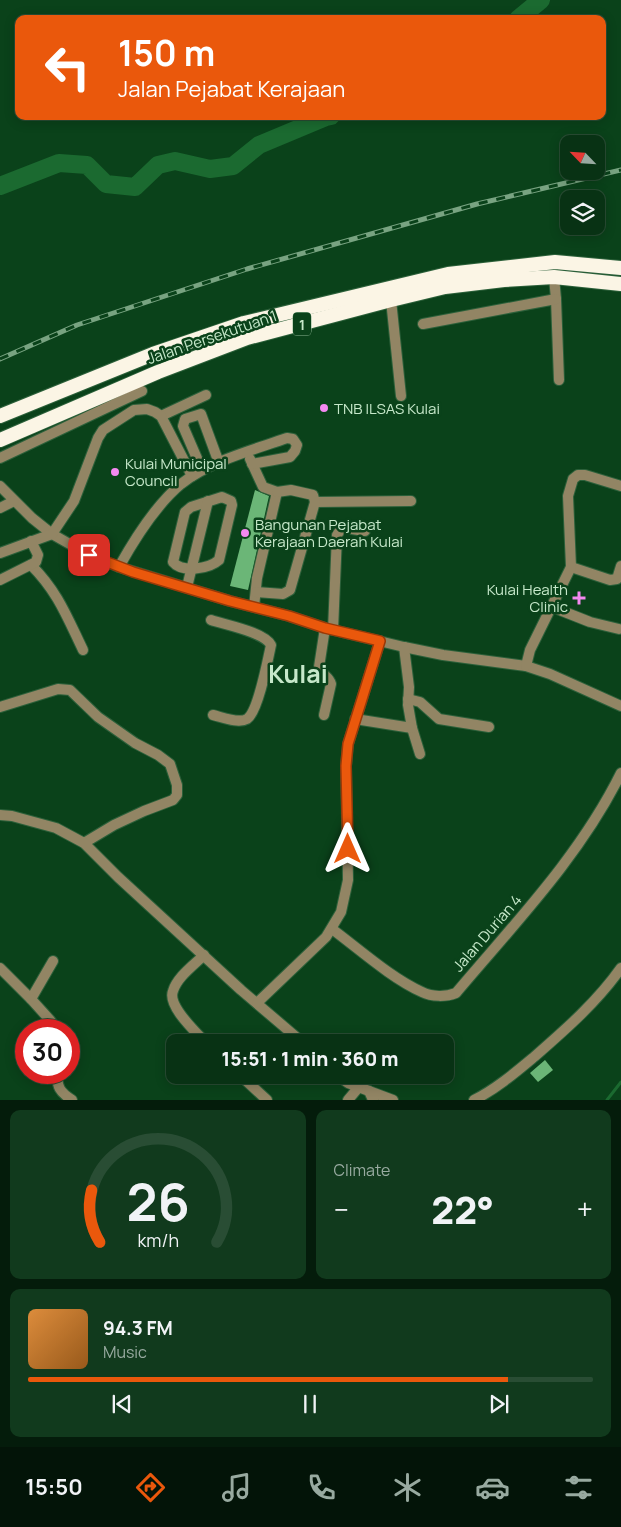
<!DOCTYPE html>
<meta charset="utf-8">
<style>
body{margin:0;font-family:Manrope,sans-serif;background:#113a1d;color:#f1f3f6;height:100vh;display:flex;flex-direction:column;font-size:19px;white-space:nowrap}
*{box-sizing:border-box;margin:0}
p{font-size:16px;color:#98aaa0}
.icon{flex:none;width:28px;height:28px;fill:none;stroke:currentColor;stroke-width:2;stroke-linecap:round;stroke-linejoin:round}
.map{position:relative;height:1100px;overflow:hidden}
.details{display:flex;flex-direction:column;gap:10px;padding:10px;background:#041c0b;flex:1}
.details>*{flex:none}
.guide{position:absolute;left:15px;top:15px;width:591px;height:105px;border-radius:10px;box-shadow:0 2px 12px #0003,0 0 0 1px #294d34;background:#ea580c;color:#fff;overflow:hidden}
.needle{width:32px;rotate:295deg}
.controls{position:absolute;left:560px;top:135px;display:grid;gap:10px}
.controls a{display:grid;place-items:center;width:45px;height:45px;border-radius:10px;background:#083214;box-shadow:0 2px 12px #0003,0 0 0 1px #294d34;font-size:25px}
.speed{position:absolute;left:15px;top:1019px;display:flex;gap:10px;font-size:25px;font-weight:700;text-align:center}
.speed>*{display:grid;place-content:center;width:65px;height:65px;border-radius:50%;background:#083214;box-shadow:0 2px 12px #0003,0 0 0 1px #294d34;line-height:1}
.speed .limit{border:8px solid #d22;background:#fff;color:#111}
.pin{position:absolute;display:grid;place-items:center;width:42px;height:42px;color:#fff;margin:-21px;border-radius:10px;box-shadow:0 2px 8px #0006}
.me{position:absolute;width:55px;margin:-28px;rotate:0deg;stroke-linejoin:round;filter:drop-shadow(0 0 4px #0008)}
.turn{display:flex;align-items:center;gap:18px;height:105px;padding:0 20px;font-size:22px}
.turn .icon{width:65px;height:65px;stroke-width:2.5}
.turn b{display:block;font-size:35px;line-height:42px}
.big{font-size:38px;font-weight:800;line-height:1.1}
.details .tile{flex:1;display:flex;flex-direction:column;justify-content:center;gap:8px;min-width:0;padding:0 18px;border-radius:10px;background:#113a1d}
.details .dial{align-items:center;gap:0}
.dial svg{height:130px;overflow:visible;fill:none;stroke:#294d34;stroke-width:7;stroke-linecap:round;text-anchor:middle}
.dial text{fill:#f1f3f6;stroke:none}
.song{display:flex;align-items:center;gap:15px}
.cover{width:60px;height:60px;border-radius:8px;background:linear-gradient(135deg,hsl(30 70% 55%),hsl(30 70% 35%))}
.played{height:5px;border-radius:2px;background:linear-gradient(90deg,#ea580c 85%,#294d34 85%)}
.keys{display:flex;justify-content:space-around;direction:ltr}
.heat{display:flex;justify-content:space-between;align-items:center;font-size:28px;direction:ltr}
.details .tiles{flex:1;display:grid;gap:10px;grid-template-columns:1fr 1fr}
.tile:last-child{grid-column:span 2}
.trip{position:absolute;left:166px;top:1034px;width:288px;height:50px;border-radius:10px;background:#083214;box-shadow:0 2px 12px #0003,0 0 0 1px #294d34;font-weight:800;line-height:50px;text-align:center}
.dock{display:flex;height:80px;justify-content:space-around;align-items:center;background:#031408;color:#98aaa0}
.dock .icon{width:35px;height:35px}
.dock .selected{color:#ea580c}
.dock b{font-size:22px;color:#f1f3f6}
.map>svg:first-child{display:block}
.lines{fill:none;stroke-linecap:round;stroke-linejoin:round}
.stream{stroke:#1b6a30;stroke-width:3}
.river{stroke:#1b6a30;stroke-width:18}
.building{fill:#6bb677}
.minor-casing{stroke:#2c603a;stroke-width:12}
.highway-casing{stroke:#2c603a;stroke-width:16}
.minor{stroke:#928564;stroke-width:10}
.highway{stroke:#fbf5e5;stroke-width:14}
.rail-casing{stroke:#78a381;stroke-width:5}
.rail{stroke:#0a421a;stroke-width:3;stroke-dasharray:9;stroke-linecap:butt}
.route-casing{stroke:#983908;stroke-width:12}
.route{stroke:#ea580c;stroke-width:9}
.poi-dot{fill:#f489f1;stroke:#0a421a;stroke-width:2}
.labels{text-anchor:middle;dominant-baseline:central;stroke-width:5;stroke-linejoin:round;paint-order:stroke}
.shield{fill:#0a421a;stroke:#8eb695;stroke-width:1}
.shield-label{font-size:14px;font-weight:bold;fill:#c6e8ca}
.street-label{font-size:15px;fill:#c6e8ca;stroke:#0a421a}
.poi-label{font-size:15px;fill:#c6e8ca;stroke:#0a421a;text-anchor:start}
.town-label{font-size:25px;font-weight:bold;fill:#c6e8ca;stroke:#0a421a}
</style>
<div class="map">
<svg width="621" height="1100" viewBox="0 0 621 1100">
<rect width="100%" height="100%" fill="#0a421a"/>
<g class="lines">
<polyline class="stream" points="607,1100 621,1082"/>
<g class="river">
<polyline points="518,19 541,0"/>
<polyline points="0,186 59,163 87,165 106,184 135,187 158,165 175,161 210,169 233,166 259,145 326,117 331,116"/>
</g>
</g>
<g class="building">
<polygon points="255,490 269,496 248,590 230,586"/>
<polygon points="545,1060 553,1070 538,1082 530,1073"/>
</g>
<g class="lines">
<g class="minor-casing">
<g id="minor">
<polyline points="554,277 556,299 559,380"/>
<polyline points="391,300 401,396"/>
<polyline points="423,324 556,299"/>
<polyline points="161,416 206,395"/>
<polyline points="0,458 142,391"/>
<polyline points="250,459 263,487 277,492 257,578 254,607"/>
<polyline points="202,470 183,426 185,419 201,414 219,463"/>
<polyline points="0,486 32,518 52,534 89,555 119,567 230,601 289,616 325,628 404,647 443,655 526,666 550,674 621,706"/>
<path d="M 222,497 L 231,501 L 232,505 L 219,560 C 209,569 182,573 173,562 L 185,512 L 191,507 Z"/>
<polyline points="315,502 411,501"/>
<polyline points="0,508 14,501"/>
<polyline points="0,553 52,534 74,501 98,438 103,430 134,410 147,409 155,412 161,416 192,476"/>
<path d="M 31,565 C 58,592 67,617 83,650"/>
<path d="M 119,567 C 134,540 157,504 181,484 C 210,461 253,450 287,438 L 293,439 L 297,445 L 295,451 L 290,457 L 252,464"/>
<polyline points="571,567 610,580 617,579 621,566"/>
<polyline points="0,580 36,562 38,555 31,541"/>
<polyline points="187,587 208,501"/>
<polyline points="256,592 283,594 290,590 315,502 313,495 291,490 277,492"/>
<polyline points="552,607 590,622 619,629"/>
<path d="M 211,620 C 226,625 264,632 271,645 C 268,659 258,712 247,719 C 238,724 222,717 213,715"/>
<polyline points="333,630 337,535 341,529 345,528 365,531"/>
<polyline points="404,647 409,687 408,705 412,728 420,754"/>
<polyline points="526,666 530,650 571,567 568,496 573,479 578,475 585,475 621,486"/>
<polyline points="408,699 420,702 439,719 489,727"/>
<polyline points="0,707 58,689 70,690 98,717 135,743 158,755 170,764 177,785 177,795 173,800 144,811 114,825 84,843"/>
<path d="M 324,715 L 331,684 C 329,676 321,675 319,667 L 325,628"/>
<polyline points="355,719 412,728"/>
<polyline points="0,815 12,816 56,828 84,843 118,877 241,990 302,1042"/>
<path d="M 332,929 C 359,949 391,978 422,992 C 432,997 446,997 456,993 C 515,923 580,856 621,773"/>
<path d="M 204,955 C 194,965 177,977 173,991 C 167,1006 196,1032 205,1042"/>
<polyline points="0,968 31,999 53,961"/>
<polyline points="31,999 50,1020 57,1030"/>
<polyline points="257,1003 326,937 341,912 348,880 346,766 348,744 380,641"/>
<path d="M 58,1072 C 56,1087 60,1092 72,1100"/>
<polyline points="240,1075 267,1100"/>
<polyline points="337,1075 348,1083 369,1091"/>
<polyline points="348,1100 358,1088"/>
<polyline points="373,1100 369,1091 393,1100"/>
<path d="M 474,1100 C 496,1089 516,1072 534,1057 C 566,1029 597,1002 621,968"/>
</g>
</g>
<g class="highway-casing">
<g id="highway">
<polyline points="0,416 153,354 244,323 448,274 555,262 621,268"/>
<polyline points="0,440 158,372 247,338 391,300 445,287 504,280 554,277 621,284"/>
</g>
</g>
<use href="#minor" class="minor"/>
<use href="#highway" class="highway"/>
<g class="rail-casing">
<polyline id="rail" points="0,359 77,325 247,269 477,204 621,170"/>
</g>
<use href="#rail" class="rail"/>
</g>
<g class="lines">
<g class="route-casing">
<polyline id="route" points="89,555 133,572 230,601 289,616 325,628 380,641 348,744 346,766 348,849"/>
</g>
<use href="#route" class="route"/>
</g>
<g class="poi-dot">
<circle cx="324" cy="408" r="5"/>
<circle cx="115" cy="472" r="5"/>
<circle cx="245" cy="533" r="5"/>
<path d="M576.5 590.5h5v5h5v5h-5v5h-5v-5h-5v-5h5z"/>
</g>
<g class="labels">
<rect class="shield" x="293" y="312.5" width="18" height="23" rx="4"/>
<g class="shield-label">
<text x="302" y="324">1</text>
</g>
<g class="street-label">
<text transform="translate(212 337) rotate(-19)">Jalan Persekutuan 1</text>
<text transform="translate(487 933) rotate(-49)">Jalan Durian 4</text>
</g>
<g class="poi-label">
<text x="334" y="408">TNB ILSAS Kulai</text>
<text x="125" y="463">Kulai Municipal<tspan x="125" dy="17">Council</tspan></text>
<text x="255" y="524">Bangunan Pejabat<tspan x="255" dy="17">Kerajaan Daerah Kulai</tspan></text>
<text x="568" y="589" text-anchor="end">Kulai Health<tspan x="568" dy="17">Clinic</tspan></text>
</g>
<g class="town-label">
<text x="298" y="673">Kulai</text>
</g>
</g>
</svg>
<div class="controls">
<a><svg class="needle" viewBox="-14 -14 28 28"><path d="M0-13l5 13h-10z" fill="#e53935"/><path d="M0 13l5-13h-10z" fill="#98aaa0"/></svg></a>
<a><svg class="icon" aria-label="layers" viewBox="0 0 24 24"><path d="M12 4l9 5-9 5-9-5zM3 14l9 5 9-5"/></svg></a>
</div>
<div class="speed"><div class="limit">30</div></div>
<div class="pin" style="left:89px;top:555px;background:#d93025"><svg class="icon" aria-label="arrive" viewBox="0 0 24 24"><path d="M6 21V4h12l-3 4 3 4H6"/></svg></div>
<svg class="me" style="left:348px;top:849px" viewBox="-20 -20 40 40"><path d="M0-17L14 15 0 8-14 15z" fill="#ea580c" stroke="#fff" stroke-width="4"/></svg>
<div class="trip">15:51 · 1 min · 360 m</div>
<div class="guide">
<div class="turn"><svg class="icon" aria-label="left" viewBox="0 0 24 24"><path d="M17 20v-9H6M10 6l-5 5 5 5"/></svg><div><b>150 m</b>Jalan Pejabat Kerajaan</div></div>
</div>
</div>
<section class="details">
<div class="tiles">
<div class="tile dial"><svg viewBox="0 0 100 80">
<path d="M14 69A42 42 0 1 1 86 69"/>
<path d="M14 69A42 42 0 0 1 9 37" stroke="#ea580c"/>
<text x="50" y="56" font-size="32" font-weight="700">26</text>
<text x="50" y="72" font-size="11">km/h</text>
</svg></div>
<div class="tile"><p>Climate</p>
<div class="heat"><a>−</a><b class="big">22°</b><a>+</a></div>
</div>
<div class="tile">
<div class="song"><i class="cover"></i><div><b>94.3 FM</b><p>Music</p></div></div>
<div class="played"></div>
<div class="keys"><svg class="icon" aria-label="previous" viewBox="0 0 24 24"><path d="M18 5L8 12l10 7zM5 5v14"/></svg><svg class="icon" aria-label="pause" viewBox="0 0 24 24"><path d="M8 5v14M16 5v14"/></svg><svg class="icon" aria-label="next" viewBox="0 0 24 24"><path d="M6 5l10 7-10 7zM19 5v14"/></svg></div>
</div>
</div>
</section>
<nav class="dock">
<b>15:50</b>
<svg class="icon selected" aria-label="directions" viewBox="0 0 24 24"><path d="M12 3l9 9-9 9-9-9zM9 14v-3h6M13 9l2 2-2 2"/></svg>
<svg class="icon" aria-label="music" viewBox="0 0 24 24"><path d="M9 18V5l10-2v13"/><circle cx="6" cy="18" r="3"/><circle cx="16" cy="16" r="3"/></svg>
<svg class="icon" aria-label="phone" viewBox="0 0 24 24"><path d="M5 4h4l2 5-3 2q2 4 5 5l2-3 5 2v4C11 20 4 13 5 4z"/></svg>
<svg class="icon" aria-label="climate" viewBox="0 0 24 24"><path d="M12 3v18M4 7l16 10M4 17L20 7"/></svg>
<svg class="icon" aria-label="car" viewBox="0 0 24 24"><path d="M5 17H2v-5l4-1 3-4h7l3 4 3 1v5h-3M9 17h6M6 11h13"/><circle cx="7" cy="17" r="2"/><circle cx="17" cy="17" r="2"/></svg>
<svg class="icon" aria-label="filters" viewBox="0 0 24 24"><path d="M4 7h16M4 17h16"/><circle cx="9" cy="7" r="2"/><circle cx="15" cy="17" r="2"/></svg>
</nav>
